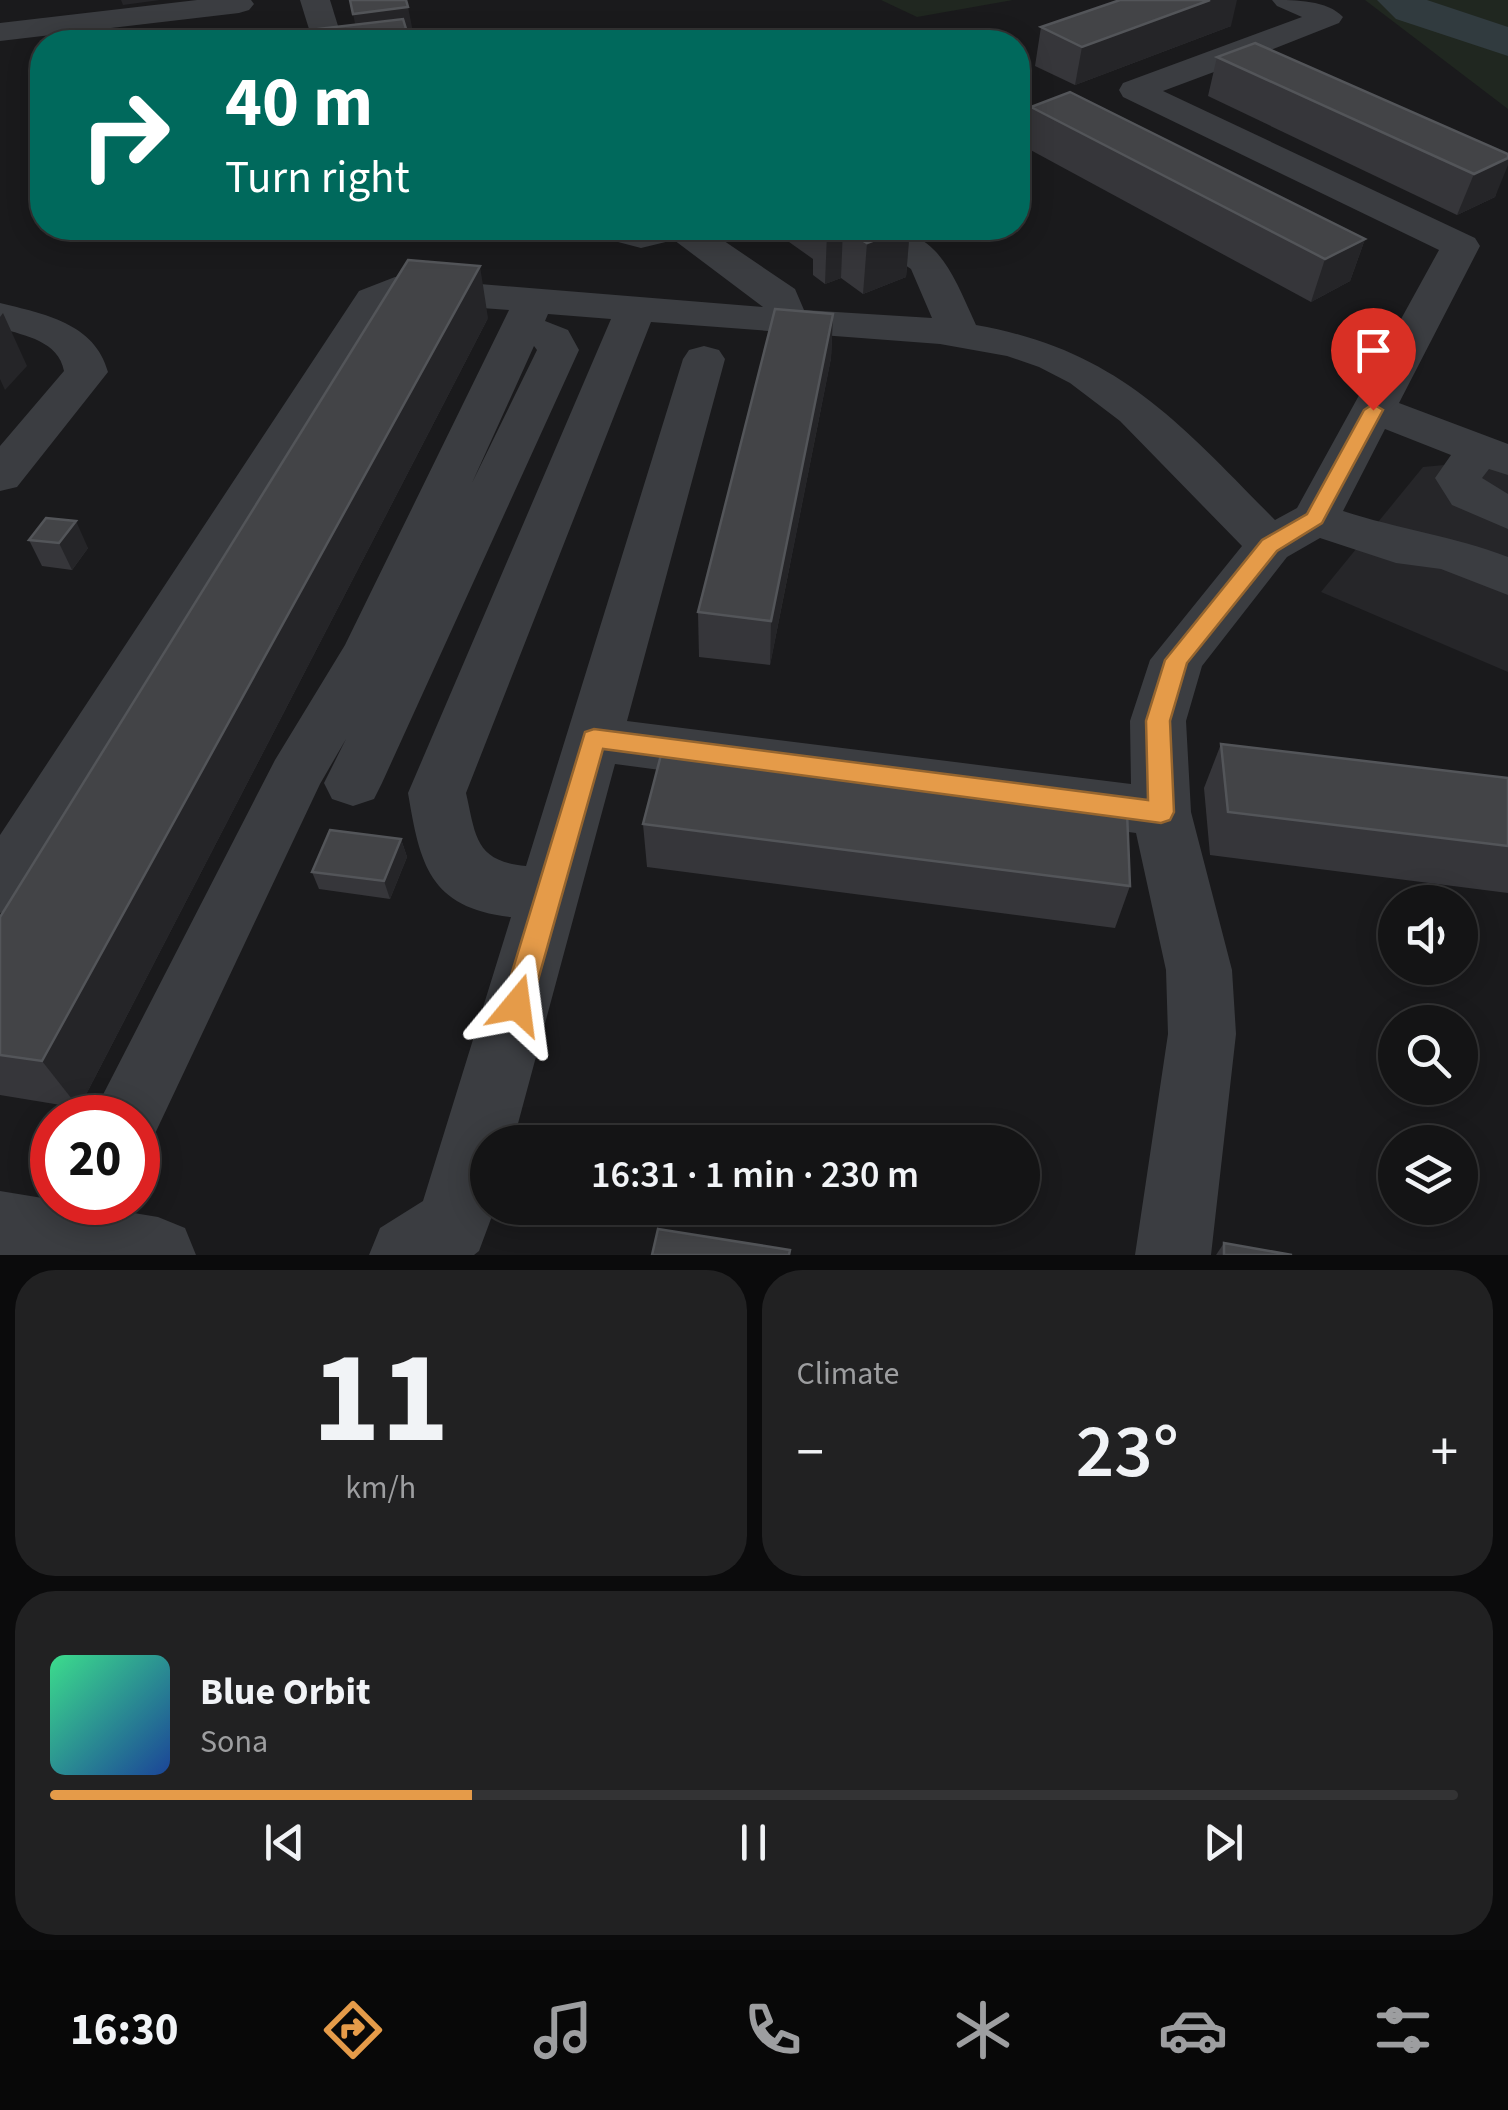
<!DOCTYPE html>
<meta charset="utf-8">
<style>
body{margin:0;font-family:"Source Sans 3",sans-serif;background:#212122;color:#f1f3f6;height:100vh;display:flex;flex-direction:column;font-size:38px;white-space:nowrap}
*{box-sizing:border-box;margin:0}
p{font-size:32px;color:#9d9ea0}
.icon{flex:none;width:55px;height:55px;fill:none;stroke:currentColor;stroke-width:2;stroke-linecap:round;stroke-linejoin:round}
.map{position:relative;height:1255px;overflow:hidden}
.drawer{display:flex;flex-direction:column;gap:15px;padding:15px;background:#0b0b0c;flex:1}
.drawer>*{flex:none}
.top-card{position:absolute;left:30px;top:30px;width:1000px;height:210px;border-radius:40px;box-shadow:0 5px 25px #0003,0 0 0 2px #333334;background:#00695c;color:#fff;overflow:hidden}
.buttons{position:absolute;left:1378px;top:885px;display:grid;gap:20px}
.buttons a{display:grid;place-items:center;width:100px;height:100px;border-radius:50%;background:#141415;box-shadow:0 5px 25px #0003,0 0 0 2px #333334;font-size:50px}
.speed{position:absolute;left:30px;top:1095px;display:flex;gap:20px;font-size:50px;font-weight:700;text-align:center}
.speed>*{display:grid;place-content:center;width:130px;height:130px;border-radius:50%;background:#141415;box-shadow:0 5px 25px #0003,0 0 0 2px #333334;line-height:1}
.speed .limit{border:15px solid #d22;background:#fff;color:#111}
.pin{position:absolute;display:grid;place-items:center;width:85px;height:85px;color:#fff;margin:-102px -42px;border-radius:50% 50% 50% 0;rotate:-45deg;box-shadow:0 0 10px #0007}
.pin .icon{rotate:45deg}
.me{position:absolute;width:110px;margin:-55px;rotate:16deg;stroke-linejoin:round;filter:drop-shadow(0 0 8px #0008)}
.turn{display:flex;align-items:center;gap:35px;height:210px;padding:0 30px;font-size:45px}
.turn .icon{width:130px;height:130px;stroke-width:2.5}
.turn b{display:block;font-size:70px;line-height:85px}
.big{font-size:75px;font-weight:600;line-height:1.1}
.drawer .tile{flex:1;display:flex;flex-direction:column;justify-content:center;gap:15px;min-width:0;padding:0 35px;border-radius:40px;background:#212122}
.drawer .dial{align-items:center;gap:0}
.dial b{font-size:130px;line-height:1}
.song{display:flex;align-items:center;gap:30px}
.cover{width:120px;height:120px;border-radius:15px;background:linear-gradient(135deg,hsl(150 70% 55%),hsl(220 70% 35%))}
.played{height:10px;border-radius:5px;background:linear-gradient(90deg,#e59b49 30%,#333334 30%)}
.keys{display:flex;justify-content:space-around;direction:ltr}
.heat{display:flex;justify-content:space-between;align-items:center;font-size:55px;direction:ltr}
.drawer .tiles{flex:1;display:grid;gap:15px;grid-template-columns:1fr 1fr}
.tile:last-child{grid-column:span 2}
.trip{position:absolute;left:470px;top:1125px;width:570px;height:100px;border-radius:50px;background:#141415;box-shadow:0 5px 25px #0003,0 0 0 2px #333334;font-weight:600;line-height:100px;text-align:center}
.tab-bar{display:flex;height:160px;justify-content:space-around;align-items:center;background:#080808;color:#9d9ea0}
.tab-bar .icon{width:70px;height:70px}
.tab-bar .active{color:#e59b49}
.tab-bar b{font-size:45px;color:#f1f3f6}
.map>svg:first-child{display:block}
.built{fill:#262629}
.green{fill:#202720}
.lines{fill:none;stroke-linecap:round;stroke-linejoin:round}
.river{fill:#313b3f;fill-rule:evenodd}
.minor{fill:#3b3d41;fill-rule:evenodd}
.wall{fill:#36363a}
.shaded-wall{fill:#252528}
.building{fill:#434447;stroke:#535559;stroke-width:2.5}
.route{fill:#e59b49;stroke:#95652f;stroke-width:2.5}
</style>
<div class="map">
<svg width="1508" height="1255" viewBox="0 0 1508 1255">
<rect width="100%" height="100%" fill="#1a1a1c"/>
<polygon class="built" points="1508,459 1508,672 1321,592 1423,467"/>
<g class="green">
<polygon points="881,0 1013,0 917,17"/>
<polygon points="1365,0 1508,0 1508,109"/>
</g>
<g class="lines">
<polygon class="river" points="1377,0 1427,0 1508,27 1508,56 1396,19"/>
<g class="minor">
<polygon points="197,0 251,0 254,4 249,10 239,13 0,41 0,23"/>
<polygon points="300,0 330,0 343,42 313,42"/>
<path d="M 1272,0 C 1296,0 1327,0 1343,17 L 1339,23 L 1258,55 L 1295,72 L 1300,79 L 1295,86 L 1273,86 L 1230,66 L 1163,91 L 1475,238 L 1480,246 L 1399,403 L 1508,444 L 1508,475 L 1489,469 L 1482,478 L 1508,494 L 1508,529 L 1452,505 L 1435,478 L 1451,455 L 1385,429 L 1343,511 C 1398,529 1454,536 1508,557 L 1508,595 L 1441,569 L 1396,563 L 1320,538 L 1287,557 L 1202,666 L 1186,721 L 1191,812 L 1232,970 L 1236,1034 L 1211,1255 L 1135,1255 L 1168,1034 L 1166,970 L 1136,833 L 615,764 L 513,1142 L 488,1142 L 488,1208 L 495,1208 L 479,1251 L 474,1255 L 369,1255 L 380,1228 L 423,1201 L 511,917 C 429,908 420,864 408,793 L 611,319 L 548,314 L 545,321 L 568,330 L 579,350 L 382,783 L 374,799 L 353,806 L 332,799 L 324,783 L 346,739 L 320,784 L 151,1142 L 138,1147 L 138,1118 L 91,1118 L 275,760 L 345,645 L 509,310 L 401,302 L 388,308 L 22,906 L 0,913 L 0,835 L 359,291 L 395,277 L 763,307 L 674,240 L 641,248 L 595,236 L 589,228 L 705,228 L 795,289 L 804,310 L 932,318 L 911,269 L 862,236 L 856,228 C 935,223 947,261 976,325 C 1118,350 1179,423 1275,520 L 1297,508 L 1439,250 L 1123,97 L 1119,90 L 1123,83 L 1302,17 L 1277,6 ZM 651,322 L 940,344 L 1007,356 L 1039,367 L 1070,383 L 1120,421 L 1242,546 L 1150,660 L 1130,721 L 1131,784 L 627,721 L 725,359 L 719,350 L 704,346 L 689,350 L 683,359 L 526,866 C 475,861 476,837 466,793 ZM 534,346 L 537,350 L 472,483 Z"/>
<path d="M 0,303 C 44,314 95,323 108,372 L 17,487 L 0,491 L 0,446 L 64,371 C 58,341 26,336 0,328 Z"/>
<polygon points="0,1191 158,1217 185,1228 196,1255 0,1255"/>
</g>
</g>
<g class="wall">
<polygon points="1231,26 1075,85 1035,66 1041,27"/>
<polygon points="1217,57 1508,154 1495,197 1457,215 1208,96"/>
<polygon points="1031,107 1365,239 1350,281 1311,302 1025,147"/>
<polygon points="755,228 910,228 906,277 863,294 841,278 825,284 813,275 813,259 782,237 767,242 755,234"/>
<polygon points="833,314 831,358 770,665 699,657 698,612"/>
<polygon points="488,318 79,1108 0,1095 0,917"/>
<polygon points="46,518 88,548 72,570 42,566 29,540"/>
<polygon points="1221,744 1508,778 1508,893 1210,855 1204,788"/>
<polygon points="643,824 1130,886 1115,928 647,867"/>
<polygon points="401,839 407,857 390,899 319,889 312,872"/>
<polygon points="1224,1243 1292,1255 1216,1255"/>
</g>
<g class="shaded-wall">
<polygon points="121,0 160,0 123,5"/>
<polygon points="1210,0 1237,0 1231,26 1075,85 1082,47"/>
<polygon points="408,7 415,42 359,42 353,14"/>
<polygon points="1508,158 1508,165 1495,197 1457,215 1474,174"/>
<polygon points="767,228 782,228 782,237 767,242"/>
<polygon points="843,228 841,278 825,284 827,233"/>
<polygon points="900,228 910,228 906,277 863,294 867,243"/>
<polygon points="1365,239 1350,281 1311,302 1325,259"/>
<polygon points="480,266 488,318 79,1108 42,1061"/>
<polygon points="3,313 27,366 5,390 0,379 0,317"/>
<polygon points="833,314 831,358 770,665 771,621"/>
<polygon points="76,521 88,548 72,570 59,543"/>
<polygon points="401,839 407,857 390,899 384,881"/>
</g>
<g class="building">
<polygon points="350,0 406,0 408,7 353,14"/>
<polygon points="1120,0 1210,0 1082,47 1041,27"/>
<polygon points="403,19 410,42 206,42"/>
<polygon points="1255,43 1508,154 1508,158 1474,174 1217,57"/>
<polygon points="1070,92 1365,239 1325,259 1031,107"/>
<polygon points="819,228 843,228 827,233"/>
<polygon points="843,228 906,228 867,243"/>
<polygon points="408,260 480,266 42,1061 0,1055 0,917"/>
<polygon points="775,309 833,314 771,621 698,612"/>
<polygon points="46,518 76,521 59,543 29,540"/>
<polygon points="1221,744 1508,778 1508,846 1228,812"/>
<polygon points="661,755 1127,812 1130,886 643,824"/>
<polygon points="330,830 401,839 384,881 312,872"/>
<polygon points="658,1229 790,1250 789,1255 652,1255"/>
<polygon points="1224,1243 1292,1255 1224,1255"/>
</g>
<polygon class="route" points="1373,404 1383,410 1322,523 1277,551 1187,663 1170,721 1174,812 1170,820 1161,823 603,749 531,1005 527,1014 517,1018 507,1014 502,1005 585,732 594,729 1148,800 1146,721 1165,660 1262,540 1307,514 1364,410"/>
</svg>
<div class="buttons">
<a><svg class="icon" aria-label="sound" viewBox="0 0 24 24"><path d="M4 9h4l5-4v14l-5-4H4zM17 9q2 3 0 6"/></svg></a>
<a><svg class="icon" aria-label="search" viewBox="0 0 24 24"><circle cx="10" cy="10" r="6"/><path d="M15 15l6 6"/></svg></a>
<a><svg class="icon" aria-label="layers" viewBox="0 0 24 24"><path d="M12 4l9 5-9 5-9-5zM3 14l9 5 9-5"/></svg></a>
</div>
<div class="speed"><div class="limit">20</div></div>
<div class="pin" style="left:1373px;top:410px;background:#d93025"><svg class="icon" aria-label="arrive" viewBox="0 0 24 24"><path d="M6 21V4h12l-3 4 3 4H6"/></svg></div>
<svg class="me" style="left:517px;top:1005px" viewBox="-20 -20 40 40"><path d="M0-17L14 15 0 8-14 15z" fill="#e59b49" stroke="#fff" stroke-width="4"/></svg>
<div class="trip">16:31 · 1 min · 230 m</div>
<div class="top-card">
<div class="turn"><svg class="icon" aria-label="right" viewBox="0 0 24 24"><path d="M7 20v-9h11M14 6l5 5-5 5"/></svg><div><b>40 m</b>Turn right</div></div>
</div>
</div>
<section class="drawer">
<div class="tiles">
<div class="tile dial"><b>11</b><p>km/h</p></div>
<div class="tile"><p>Climate</p>
<div class="heat"><a>−</a><b class="big">23°</b><a>+</a></div>
</div>
<div class="tile">
<div class="song"><i class="cover"></i><div><b>Blue Orbit</b><p>Sona</p></div></div>
<div class="played"></div>
<div class="keys"><svg class="icon" aria-label="previous" viewBox="0 0 24 24"><path d="M18 5L8 12l10 7zM5 5v14"/></svg><svg class="icon" aria-label="pause" viewBox="0 0 24 24"><path d="M8 5v14M16 5v14"/></svg><svg class="icon" aria-label="next" viewBox="0 0 24 24"><path d="M6 5l10 7-10 7zM19 5v14"/></svg></div>
</div>
</div>
</section>
<nav class="tab-bar">
<b>16:30</b>
<svg class="icon active" aria-label="directions" viewBox="0 0 24 24"><path d="M12 3l9 9-9 9-9-9zM9 14v-3h6M13 9l2 2-2 2"/></svg>
<svg class="icon" aria-label="music" viewBox="0 0 24 24"><path d="M9 18V5l10-2v13"/><circle cx="6" cy="18" r="3"/><circle cx="16" cy="16" r="3"/></svg>
<svg class="icon" aria-label="phone" viewBox="0 0 24 24"><path d="M5 4h4l2 5-3 2q2 4 5 5l2-3 5 2v4C11 20 4 13 5 4z"/></svg>
<svg class="icon" aria-label="climate" viewBox="0 0 24 24"><path d="M12 3v18M4 7l16 10M4 17L20 7"/></svg>
<svg class="icon" aria-label="car" viewBox="0 0 24 24"><path d="M5 17H2v-5l4-1 3-4h7l3 4 3 1v5h-3M9 17h6M6 11h13"/><circle cx="7" cy="17" r="2"/><circle cx="17" cy="17" r="2"/></svg>
<svg class="icon" aria-label="filters" viewBox="0 0 24 24"><path d="M4 7h16M4 17h16"/><circle cx="9" cy="7" r="2"/><circle cx="15" cy="17" r="2"/></svg>
</nav>
